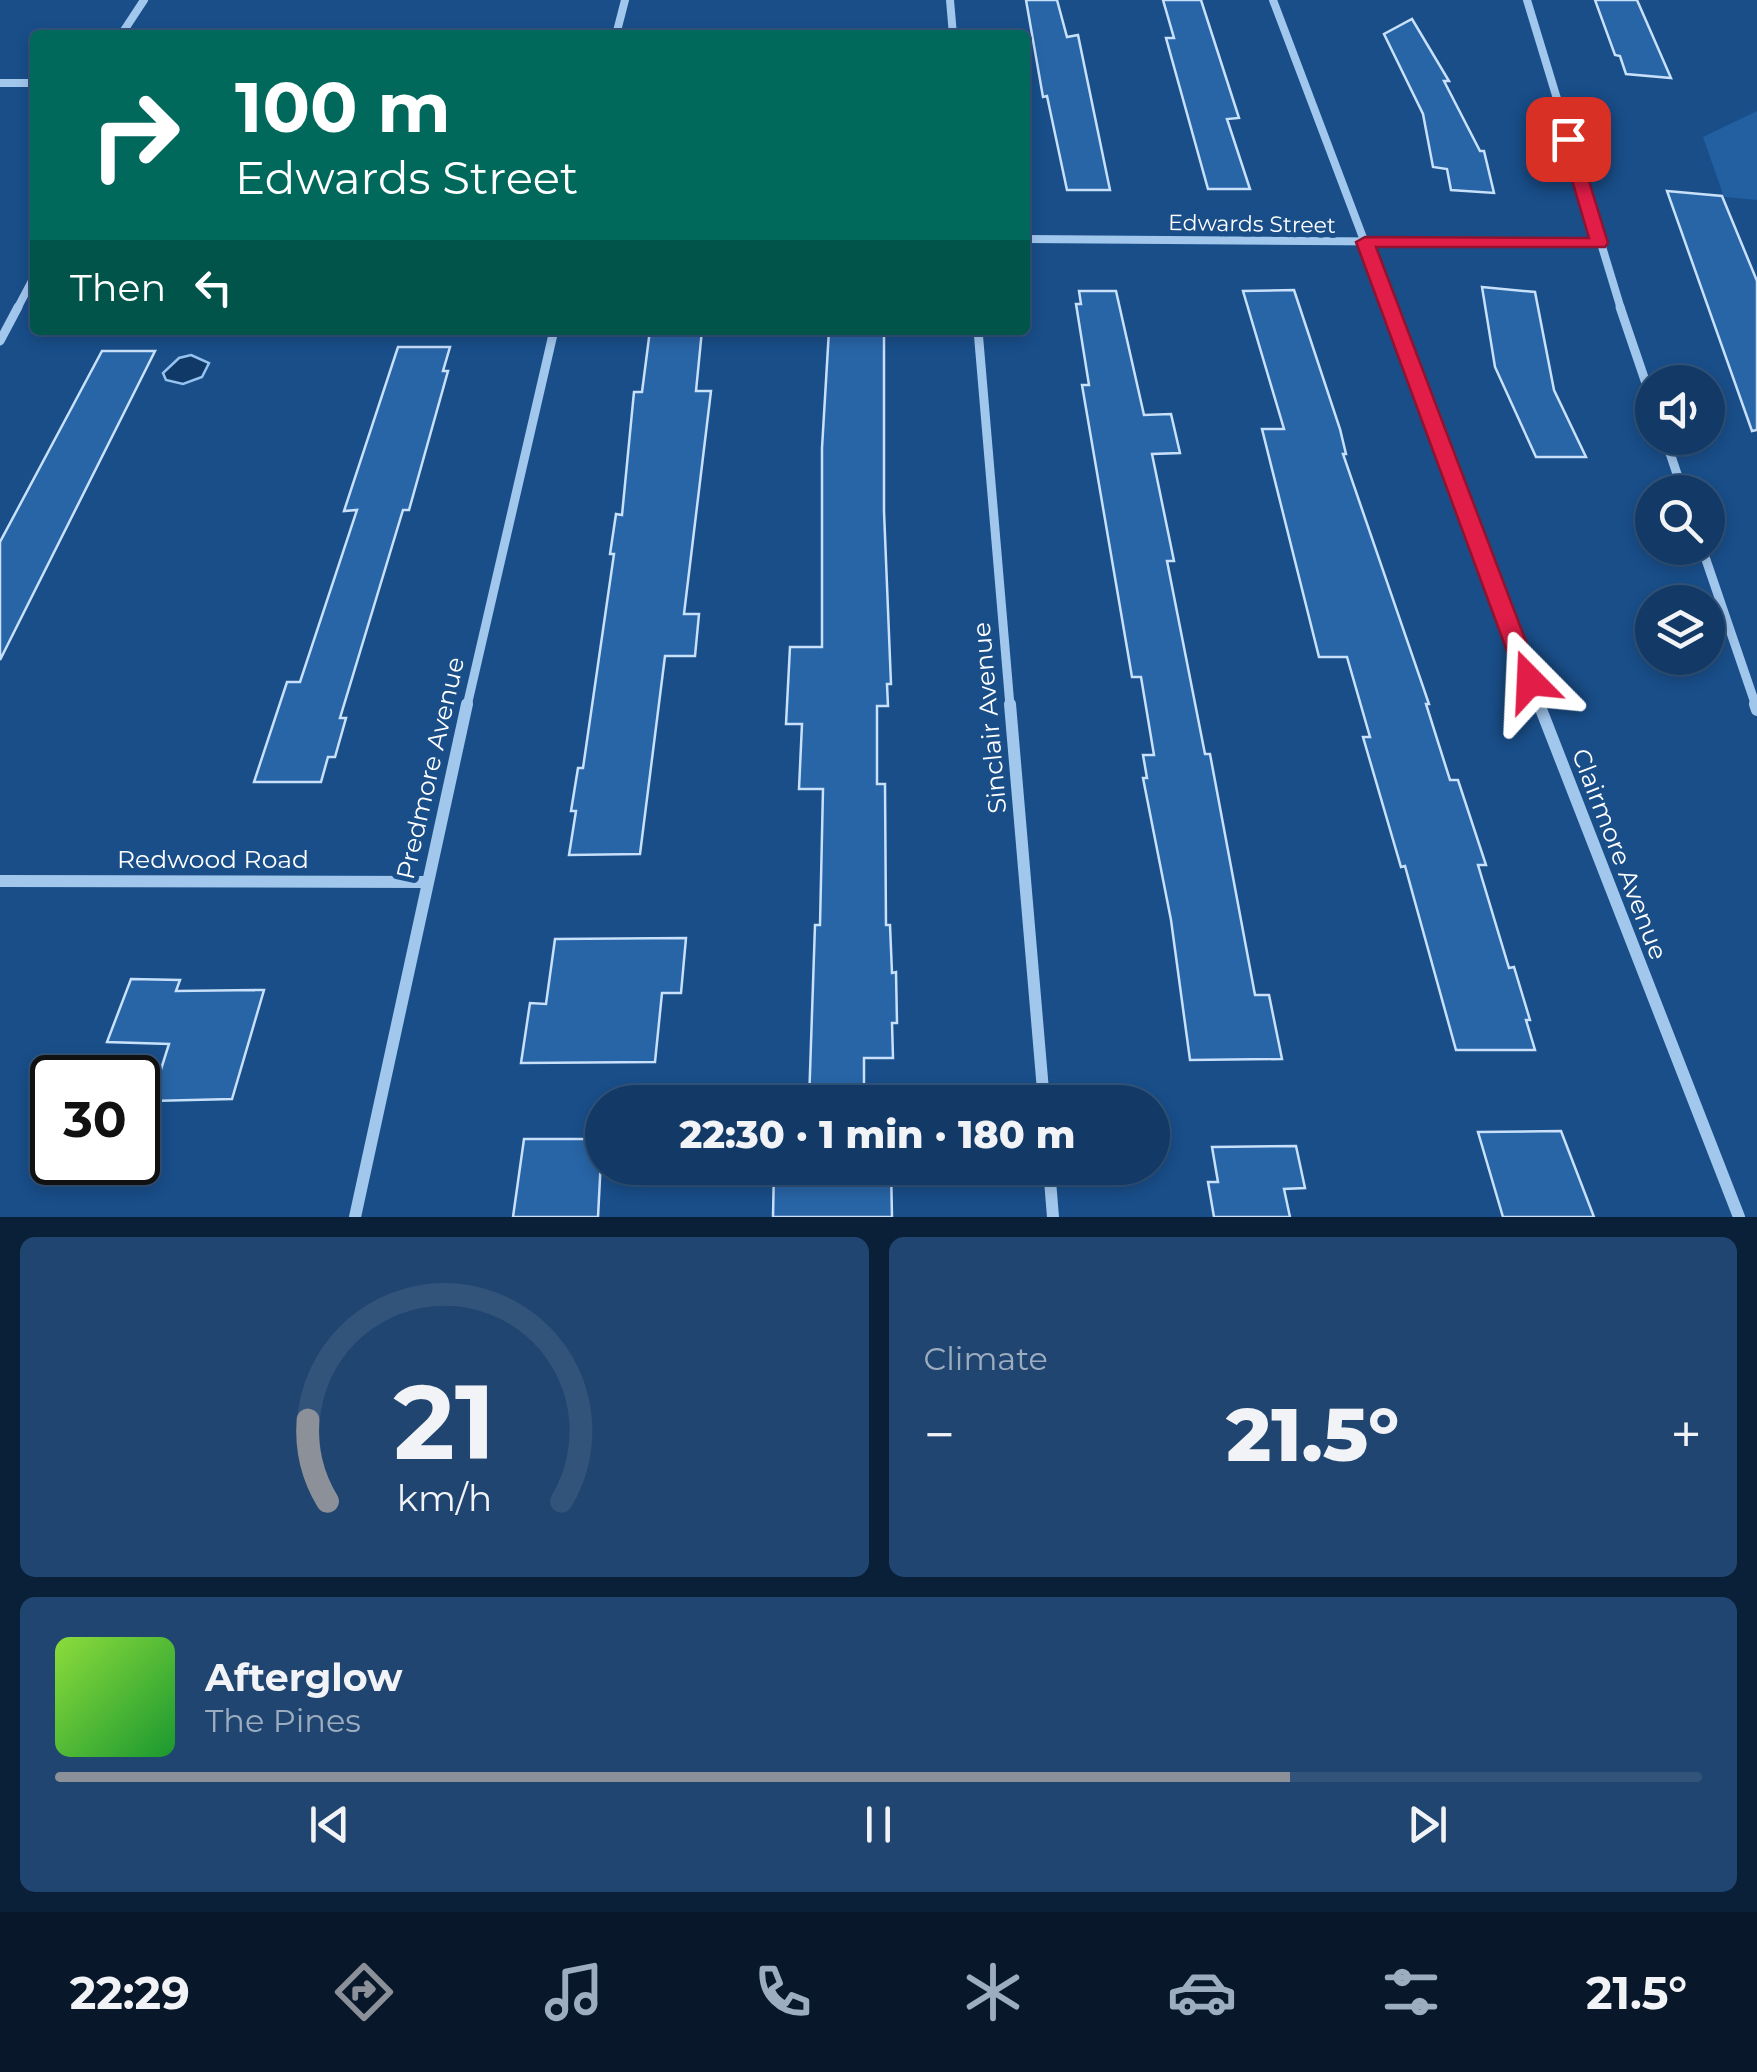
<!DOCTYPE html>
<meta charset="utf-8">
<style>
body{margin:0;font-family:Montserrat,sans-serif;background:#204570;color:#f1f3f6;height:100vh;display:flex;flex-direction:column;font-size:38px;white-space:nowrap}
*{box-sizing:border-box;margin:0}
p{font-size:32px;color:#9dadc0}
.icon{flex:none;width:55px;height:55px;fill:none;stroke:currentColor;stroke-width:2;stroke-linecap:round;stroke-linejoin:round}
.map{position:relative;height:1217px;overflow:hidden}
.side{display:flex;flex-direction:column;gap:20px;padding:20px;background:#0a2039;flex:1}
.side>*{flex:none}
.hud{position:absolute;left:30px;top:30px;width:1000px;height:305px;border-radius:10px;box-shadow:0 5px 15px #0003,0 0 0 2px #32547b;background:#00695c;color:#fff;overflow:hidden}
.controls{position:absolute;left:1635px;top:365px;display:grid;gap:20px}
.controls a{display:grid;place-items:center;width:90px;height:90px;border-radius:50%;background:#133a67;box-shadow:0 5px 15px #0003,0 0 0 2px #32547b;font-size:50px}
.speed{position:absolute;left:30px;top:1055px;display:flex;gap:20px;font-size:50px;font-weight:700;text-align:center}
.speed>*{display:grid;place-content:center;width:130px;height:130px;border-radius:50%;background:#133a67;box-shadow:0 5px 15px #0003,0 0 0 2px #32547b;line-height:1}
.speed .limit{border:5px solid #111;border-radius:15px;background:#fff;color:#111}
.pin{position:absolute;display:grid;place-items:center;width:85px;height:85px;color:#fff;margin:-42px;border-radius:20px;box-shadow:0 5px 15px #0006}
.me{position:absolute;width:110px;margin:-55px;rotate:339deg;stroke-linejoin:round;filter:drop-shadow(0 0 8px #0008)}
.turn{display:flex;align-items:center;gap:35px;height:210px;padding:0 40px;font-size:45px}
.turn .icon{width:130px;height:130px;stroke-width:2.5}
.turn b{display:block;font-size:70px;line-height:85px}
.then{display:flex;align-items:center;height:95px;padding:0 40px;background:#0003;gap:20px;font-size:38px}
.big{font-size:75px;font-weight:800;line-height:1.1}
.side .card{flex:1;display:flex;flex-direction:column;justify-content:center;gap:15px;min-width:0;padding:0 35px;border-radius:15px;background:#204570}
.side .dial{align-items:center;gap:0}
.dial svg{height:260px;overflow:visible;fill:none;stroke:#32547b;stroke-width:7;stroke-linecap:round;text-anchor:middle}
.dial text{fill:#f1f3f6;stroke:none}
.song{display:flex;align-items:center;gap:30px}
.cover{width:120px;height:120px;border-radius:15px;background:linear-gradient(135deg,hsl(90 70% 55%),hsl(130 70% 35%))}
.played{height:10px;border-radius:5px;background:linear-gradient(90deg,#8c9099 75%,#32547b 75%)}
.keys{display:flex;justify-content:space-around;direction:ltr}
.heat{display:flex;justify-content:space-between;align-items:center;font-size:55px;direction:ltr}
.side .tiles{flex:1;display:grid;gap:20px;grid-template-columns:1fr 1fr}
.card:last-child{grid-column:span 2}
.trip{position:absolute;left:585px;top:1085px;width:585px;height:100px;border-radius:50px;background:#133a67;box-shadow:0 5px 15px #0003,0 0 0 2px #32547b;font-weight:800;line-height:100px;text-align:center}
.dock{display:flex;height:160px;justify-content:space-around;align-items:center;background:#081729;color:#9dadc0}
.dock .icon{width:70px;height:70px}
.dock .current{color:#8c9099}
.dock b{font-size:45px;color:#f1f3f6}
.map>svg:first-child{display:block}
.green{fill:#2260a2}
.water{fill:#103967;stroke:#95c2ef;stroke-width:2.5}
.building{fill:#2865a7;stroke:#c8e0fa;stroke-width:2.5}
.lines{fill:none;stroke-linecap:round;stroke-linejoin:round}
.street-far2{stroke:#a2c7ed;stroke-width:8}
.street-far1{stroke:#a2c7ed;stroke-width:9}
.street{stroke:#a2c7ed;stroke-width:12}
.route{fill:#e11d48;stroke:#92132f;stroke-width:2.5}
.labels{text-anchor:middle;dominant-baseline:central;stroke-width:10;stroke-linejoin:round;paint-order:stroke}
.far-street-label{font-size:22px;fill:#fff;stroke:#194e89}
.street-label{font-size:25px;fill:#fff;stroke:#194e89}
</style>
<div class="map">
<svg width="1757" height="1217" viewBox="0 0 1757 1217">
<rect width="100%" height="100%" fill="#194e89"/>
<polygon class="green" points="1757,111 1757,200 1724,197 1703,137"/>
<polygon class="water" points="191,355 209,363 202,377 183,384 166,380 163,373 179,358"/>
<g class="building">
<polygon points="1026,0 1057,0 1067,37 1078,35 1110,190 1067,190 1047,96 1043,97"/>
<polygon points="1163,0 1201,0 1239,118 1227,119 1250,189 1208,189 1166,38 1174,38"/>
<polygon points="1595,0 1637,0 1671,78 1626,74 1620,56 1615,55"/>
<polygon points="1412,19 1449,81 1444,81 1480,151 1484,151 1494,193 1451,190 1447,169 1433,167 1423,114 1384,34"/>
<polygon points="1667,191 1722,196 1757,281 1757,430 1752,431"/>
<polygon points="1482,287 1535,292 1554,390 1586,457 1536,457 1495,367"/>
<polygon points="1294,290 1340,429 1346,454 1343,454 1429,704 1426,704 1450,780 1458,780 1486,865 1478,865 1509,968 1514,967 1530,1020 1526,1020 1535,1050 1456,1050 1405,866 1401,867 1363,737 1370,737 1347,657 1319,657 1262,429 1284,429 1243,291"/>
<polygon points="1079,291 1116,291 1144,415 1171,414 1180,453 1152,454 1174,561 1167,561 1205,754 1210,754 1255,995 1269,995 1282,1059 1190,1060 1171,920 1143,778 1147,778 1143,755 1154,755 1141,677 1132,677 1082,385 1089,385 1076,304 1081,304"/>
<polygon points="650,330 702,330 696,391 711,391 684,614 699,614 695,656 665,656 640,854 569,855 576,811 571,811 578,768 583,768 614,554 610,554 616,514 622,515 634,392 642,392"/>
<polygon points="829,330 884,330 884,511 891,684 887,684 888,706 877,706 877,784 885,784 886,925 890,925 892,973 896,972 897,1023 892,1023 893,1058 864,1058 864,1102 809,1102 815,925 820,925 823,789 799,789 802,724 786,724 790,647 822,647 822,448"/>
<polygon points="398,347 450,347 443,371 448,371 409,510 403,510 340,718 346,718 335,757 328,757 321,782 254,782 287,682 300,682 357,510 344,511"/>
<polygon points="102,351 155,351 0,660 0,542"/>
<polygon points="686,938 681,993 662,993 655,1062 521,1063 530,1003 546,1004 555,939"/>
<polygon points="131,979 180,980 176,991 264,990 232,1099 151,1101 169,1044 107,1042"/>
<polygon points="1561,1131 1594,1217 1503,1217 1478,1132"/>
<polygon points="524,1139 602,1139 598,1217 513,1217"/>
<polygon points="1296,1146 1305,1188 1284,1189 1290,1217 1214,1217 1208,1182 1218,1182 1212,1147"/>
<polygon points="774,1168 891,1168 892,1217 773,1217"/>
</g>
<g class="lines">
<g class="street-far2">
<polyline points="950,0 953,35"/>
<polyline points="1273,0 1390,309"/>
<polyline points="1527,0 1621,309"/>
<polyline points="121,35 144,0"/>
<polyline points="616,35 625,0"/>
<polyline points="0,83 35,83"/>
<polyline points="1025,239 1599,243"/>
<polyline points="17,309 35,275"/>
</g>
<g class="street-far1">
<polyline points="1389,307 1540,706"/>
<polyline points="1620,307 1652,401"/>
<polyline points="978,330 1010,706"/>
<polyline points="0,341 18,307"/>
<polyline points="1665,438 1683,492"/>
<polyline points="1702,548 1756,706"/>
<polyline points="467,706 554,330"/>
</g>
<g class="street">
<polyline points="1010,704 1044,1102"/>
<polyline points="1539,704 1739,1217"/>
<polyline points="1755,704 1757,710"/>
<polyline points="0,881 426,882"/>
<polyline points="1049,1168 1053,1217"/>
<polyline points="355,1217 467,704"/>
</g>
</g>
<polygon class="route" points="1568,134 1576,139 1608,243 1605,247 1376,247 1541,681 1538,688 1521,688 1518,681 1356,242 1365,237 1589,238 1560,139"/>
<g class="labels">
<g class="far-street-label">
<text transform="translate(1252 224) rotate(1)">Edwards Street</text>
</g>
<g class="street-label">
<text transform="translate(989 718) rotate(-95)">Sinclair Avenue</text>
<text transform="translate(430 768) rotate(-77)">Predmore Avenue</text>
<text transform="translate(1620 854) rotate(69)">Clairmore Avenue</text>
<text x="213" y="859">Redwood Road</text>
</g>
</g>
</svg>
<div class="controls">
<a><svg class="icon" aria-label="sound" viewBox="0 0 24 24"><path d="M4 9h4l5-4v14l-5-4H4zM17 9q2 3 0 6"/></svg></a>
<a><svg class="icon" aria-label="search" viewBox="0 0 24 24"><circle cx="10" cy="10" r="6"/><path d="M15 15l6 6"/></svg></a>
<a><svg class="icon" aria-label="layers" viewBox="0 0 24 24"><path d="M12 4l9 5-9 5-9-5zM3 14l9 5 9-5"/></svg></a>
</div>
<div class="speed"><div class="limit">30</div></div>
<div class="pin" style="left:1568px;top:139px;background:#d93025"><svg class="icon" aria-label="arrive" viewBox="0 0 24 24"><path d="M6 21V4h12l-3 4 3 4H6"/></svg></div>
<svg class="me" style="left:1530px;top:681px" viewBox="-20 -20 40 40"><path d="M0-17L14 15 0 8-14 15z" fill="#e11d48" stroke="#fff" stroke-width="4"/></svg>
<div class="trip">22:30 · 1 min · 180 m</div>
<div class="hud">
<div class="turn"><svg class="icon" aria-label="right" viewBox="0 0 24 24"><path d="M7 20v-9h11M14 6l5 5-5 5"/></svg><div><b>100 m</b>Edwards Street</div></div>
<div class="then">Then<svg class="icon" aria-label="left" viewBox="0 0 24 24"><path d="M17 20v-9H6M10 6l-5 5 5 5"/></svg></div>
</div>
</div>
<section class="side">
<div class="tiles">
<div class="card dial"><svg viewBox="0 0 100 80">
<path d="M14 69A42 42 0 1 1 86 69"/>
<path d="M14 69A42 42 0 0 1 8 44" stroke="#8c9099"/>
<text x="50" y="56" font-size="32" font-weight="700">21</text>
<text x="50" y="72" font-size="11">km/h</text>
</svg></div>
<div class="card"><p>Climate</p>
<div class="heat"><a>−</a><b class="big">21.5°</b><a>+</a></div>
</div>
<div class="card">
<div class="song"><i class="cover"></i><div><b>Afterglow</b><p>The Pines</p></div></div>
<div class="played"></div>
<div class="keys"><svg class="icon" aria-label="previous" viewBox="0 0 24 24"><path d="M18 5L8 12l10 7zM5 5v14"/></svg><svg class="icon" aria-label="pause" viewBox="0 0 24 24"><path d="M8 5v14M16 5v14"/></svg><svg class="icon" aria-label="next" viewBox="0 0 24 24"><path d="M6 5l10 7-10 7zM19 5v14"/></svg></div>
</div>
</div>
</section>
<nav class="dock">
<b>22:29</b>
<svg class="icon current" aria-label="directions" viewBox="0 0 24 24"><path d="M12 3l9 9-9 9-9-9zM9 14v-3h6M13 9l2 2-2 2"/></svg>
<svg class="icon" aria-label="music" viewBox="0 0 24 24"><path d="M9 18V5l10-2v13"/><circle cx="6" cy="18" r="3"/><circle cx="16" cy="16" r="3"/></svg>
<svg class="icon" aria-label="phone" viewBox="0 0 24 24"><path d="M5 4h4l2 5-3 2q2 4 5 5l2-3 5 2v4C11 20 4 13 5 4z"/></svg>
<svg class="icon" aria-label="climate" viewBox="0 0 24 24"><path d="M12 3v18M4 7l16 10M4 17L20 7"/></svg>
<svg class="icon" aria-label="car" viewBox="0 0 24 24"><path d="M5 17H2v-5l4-1 3-4h7l3 4 3 1v5h-3M9 17h6M6 11h13"/><circle cx="7" cy="17" r="2"/><circle cx="17" cy="17" r="2"/></svg>
<svg class="icon" aria-label="filters" viewBox="0 0 24 24"><path d="M4 7h16M4 17h16"/><circle cx="9" cy="7" r="2"/><circle cx="15" cy="17" r="2"/></svg>
<b>21.5°</b>
</nav>
